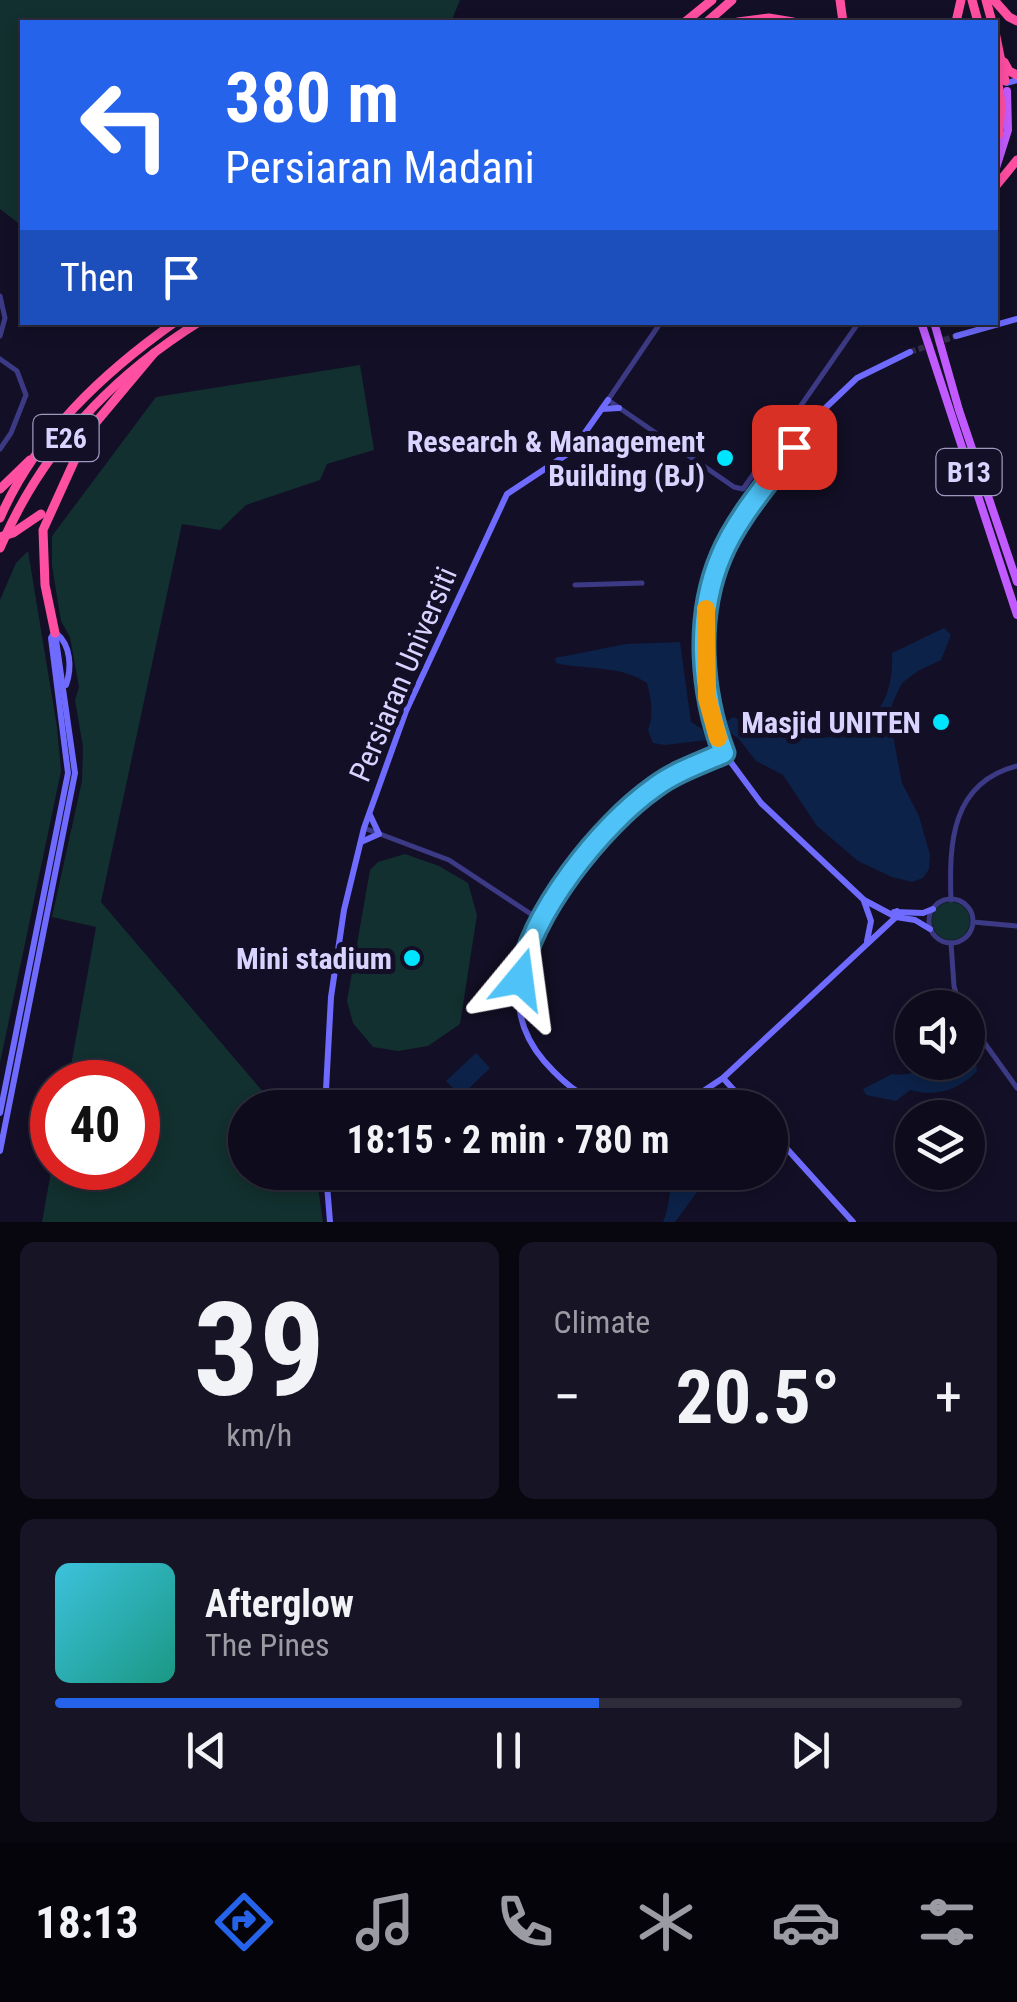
<!DOCTYPE html>
<meta charset="utf-8">
<style>
body{margin:0;font-family:"Roboto Condensed",sans-serif;background:#171425;color:#f1f3f6;height:100vh;display:flex;flex-direction:column;font-size:38px;white-space:nowrap}
*{box-sizing:border-box;margin:0}
p{font-size:32px;color:#9b9ba3}
.icon{flex:none;width:55px;height:55px;fill:none;stroke:currentColor;stroke-width:2;stroke-linecap:round;stroke-linejoin:round}
.map{position:relative;height:1222px;overflow:hidden}
.drawer{display:flex;flex-direction:column;gap:20px;padding:20px;background:#08060f;flex:1}
.drawer>*{flex:none}
.guide{position:absolute;left:20px;top:20px;width:978px;height:305px;border-radius:0px;box-shadow:0 5px 15px #0003,0 0 0 2px #2e2b3b;background:#2563eb;color:#fff;overflow:hidden}
.fabs{position:absolute;left:895px;top:990px;display:grid;gap:20px}
.fabs a{display:grid;place-items:center;width:90px;height:90px;border-radius:50%;background:#0e0b1c;box-shadow:0 5px 15px #0003,0 0 0 2px #2e2b3b;font-size:50px}
.speed{position:absolute;left:30px;top:1060px;display:flex;gap:20px;font-size:50px;font-weight:700;text-align:center}
.speed>*{display:grid;place-content:center;width:130px;height:130px;border-radius:50%;background:#0e0b1c;box-shadow:0 5px 15px #0003,0 0 0 2px #2e2b3b;line-height:1}
.speed .limit{border:15px solid #d22;background:#fff;color:#111}
.pin{position:absolute;display:grid;place-items:center;width:85px;height:85px;color:#fff;margin:-42px;border-radius:20px;box-shadow:0 5px 15px #0006}
.me{position:absolute;width:110px;margin:-55px;rotate:16deg;stroke-linejoin:round;filter:drop-shadow(0 0 8px #0008)}
.turn{display:flex;align-items:center;gap:35px;height:210px;padding:0 40px;font-size:45px}
.turn .icon{width:130px;height:130px;stroke-width:2.5}
.turn b{display:block;font-size:70px;line-height:85px}
.then{display:flex;align-items:center;height:95px;padding:0 40px;background:#0003;gap:20px;font-size:38px}
.big{font-size:75px;font-weight:700;line-height:1.1}
.drawer .tile{flex:1;display:flex;flex-direction:column;justify-content:center;gap:15px;min-width:0;padding:0 35px;border-radius:15px;background:#171425}
.drawer .dial{align-items:center;gap:0}
.dial b{font-size:130px;line-height:1}
.song{display:flex;align-items:center;gap:30px}
.cover{width:120px;height:120px;border-radius:15px;background:linear-gradient(135deg,hsl(190 70% 55%),hsl(170 70% 35%))}
.played{height:10px;border-radius:5px;background:linear-gradient(90deg,#2563eb 60%,#2e2b3b 60%)}
.keys{display:flex;justify-content:space-around;direction:ltr}
.heat{display:flex;justify-content:space-between;align-items:center;font-size:55px;direction:ltr}
.drawer .tiles{flex:1;display:grid;gap:20px;grid-template-columns:1fr 1fr}
.tile:last-child{grid-column:span 2}
.trip{position:absolute;left:228px;top:1090px;width:560px;height:100px;border-radius:50px;background:#0e0b1c;box-shadow:0 5px 15px #0003,0 0 0 2px #2e2b3b;font-weight:700;line-height:100px;text-align:center}
.tab-bar{display:flex;height:160px;justify-content:space-around;align-items:center;background:#06040b;color:#9b9ba3}
.tab-bar .icon{width:70px;height:70px}
.tab-bar .selected{color:#2563eb}
.tab-bar b{font-size:45px;color:#f1f3f6}
.map>svg:first-child{display:block}
.green{fill:#12302f}
.water{fill:#0c2248}
.lines{fill:none;stroke-linecap:round;stroke-linejoin:round}
.secondary-tunnel{stroke:#312d47;stroke-width:6;stroke-dasharray:6 3;stroke-linecap:butt}
.street{stroke:#3d3a85;stroke-width:5}
.secondary{stroke:#6f6bff;stroke-width:6}
.primary{stroke:#c25bff;stroke-width:8}
.highway{stroke:#ff4fa3;stroke-width:9}
.highway-bridge{stroke:#ff4fa3;stroke-width:9}
.route-casing{stroke:#337fa1;stroke-width:25}
.route{stroke:#4fc3f7;stroke-width:18}
.slow{stroke:#f59e0b;stroke-width:18}
.poi-dot{fill:#00e5ff;stroke:#130f26;stroke-width:4}
.labels{text-anchor:middle;dominant-baseline:central;stroke-width:10;stroke-linejoin:round;paint-order:stroke}
.shield{fill:#130f26;stroke:#9e99be;stroke-width:2.5}
.shield-label{font-size:28px;font-weight:bold;fill:#d9d4ff}
.poi-label{font-size:30px;font-weight:bold;fill:#d9d4ff;stroke:#130f26;text-anchor:end}
.street-label{font-size:30px;fill:#d9d4ff;stroke:#130f26}
</style>
<div class="map">
<svg width="1017" height="1222" viewBox="0 0 1017 1222">
<rect width="100%" height="100%" fill="#130f26"/>
<g class="green">
<polygon points="0,0 460,0 451,22 22,22 22,226 0,209"/>
<polygon points="360,365 374,450 327,464 320,480 246,505 220,530 182,524 101,902 276,1107 245,1108 245,1172 316,1173 323,1222 42,1222 52,1166 138,1168 138,1082 68,1082 96,927 52,917 82,781 83,747 75,700 79,687 70,637 61,621 52,566 52,536 156,397"/>
<polygon points="28,551 57,727 61,771 0,1063 0,600 16,563"/>
<polygon points="405,854 439,866 468,883 477,915 460,1024 428,1046 398,1051 373,1047 353,1023 347,1001 370,870 378,862"/>
<circle cx="951" cy="921" r="19"/>
</g>
<g class="water">
<path d="M 944,628 L 951,635 L 941,660 L 918,671 L 902,683 L 892,704 L 891,725 L 902,783 L 919,816 L 930,855 L 929,869 L 923,878 L 912,882 L 892,877 L 858,861 L 817,826 L 783,775 L 756,761 L 738,738 L 727,731 L 725,723 L 733,717 C 751,724 772,735 792,737 C 854,745 895,718 892,653 Z"/>
<path d="M 680,642 L 691,722 L 702,729 L 707,740 L 665,745 L 653,743 L 648,730 C 654,715 651,699 647,683 C 621,665 586,670 556,663 L 555,658 L 626,644 Z"/>
<polygon points="476,1053 490,1068 461,1096 446,1081"/>
<path d="M 968,1055 L 976,1064 L 977,1071 C 958,1091 935,1097 910,1090 L 896,1101 L 866,1095 L 863,1089 L 892,1074 C 916,1077 915,1067 930,1068 C 936,1068 941,1069 946,1069 L 951,1063 L 968,1062 Z"/>
<path d="M 677,1173 L 711,1173 L 675,1222 L 663,1222 C 671,1205 667,1189 677,1173 Z"/>
</g>
<g class="lines">
<polyline class="secondary-tunnel" points="910,352 956,336"/>
<g class="street">
<polyline points="0,296 5,318 0,336"/>
<polyline points="661,322 608,400 734,487 743,489 859,322"/>
<polyline points="0,359 17,371 26,395 11,433 0,449"/>
<polyline points="575,585 642,583"/>
<polyline points="364,828 449,860 540,920"/>
<circle cx="951" cy="921" r="22"/>
<path d="M 951,900 C 949,843 951,783 1017,766"/>
<polyline points="973,922 1017,926"/>
<polyline points="951,943 954,986 960,1008"/>
<polyline points="968,1020 1017,1088"/>
</g>
<g class="secondary">
<polyline points="1007,83 1017,80"/>
<polyline points="956,336 1017,319"/>
<polyline points="910,352 857,378 818,415 722,553 707,601 707,698 711,719 724,753 761,803 864,900 896,917 915,920 930,929"/>
<polyline points="602,409 619,408"/>
<path d="M 56,633 C 71,645 72,668 66,685"/>
<polyline points="361,842 379,834 370,815"/>
<polyline points="864,901 871,921 867,941"/>
<polyline points="894,912 923,913 933,909"/>
<polyline points="723,1078 750,1108"/>
<polyline points="325,1108 331,997 344,910 364,828 406,711 507,494 572,451 608,400"/>
<path d="M 620,1108 C 587,1103 566,1086 544,1061 C 490,998 533,930 572,875 C 596,842 622,809 656,786 C 676,772 702,764 724,753"/>
<polyline points="657,1108 696,1096 723,1078 896,917 897,911"/>
<polyline points="0,1113 68,773 51,638 54,633"/>
<polyline points="770,1130 853,1222"/>
<polyline points="0,1151 75,773 55,633"/>
<polyline points="326,1172 330,1222"/>
</g>
<g class="primary">
<polyline points="995,153 999,134"/>
<polyline points="995,171 1008,130 1007,91"/>
<polyline points="921,322 1017,615"/>
<polyline points="934,322 959,410 1017,582"/>
</g>
<g class="highway">
<polyline points="840,0 843,22"/>
<polyline points="972,0 978,22"/>
<polyline points="986,0 992,22"/>
<polyline points="994,0 1009,17 1017,21"/>
<polyline points="685,22 712,0"/>
<polyline points="707,22 732,0"/>
<polyline points="738,22 769,18 793,22"/>
<polyline points="956,22 961,0"/>
<polyline points="995,32 1005,81"/>
<polyline points="1004,62 1009,71 1017,75"/>
<polyline points="995,187 1017,160"/>
<polyline points="0,489 30,460"/>
<path d="M 0,518 C 36,435 103,373 175,322"/>
<path d="M 0,548 C 41,452 111,377 199,322"/>
<polyline points="55,633 45,585 43,530 87,433 154,353"/>
</g>
<g class="highway-bridge">
<polyline points="995,63 1001,104 999,134"/>
<polyline points="0,537 13,533 41,514"/>
</g>
</g>
<g class="lines">
<g class="route-casing">
<path id="route" d="M 520,979 C 530,914 601,825 655,787 C 675,772 701,763 724,753 C 701,693 695,617 721,556 C 737,517 770,481 794,447"/>
</g>
<use href="#route" class="route"/>
<polyline class="slow" points="706,609 707,698 718,738"/>
</g>
<g class="poi-dot">
<circle cx="725" cy="458" r="10"/>
<circle cx="941" cy="722" r="10"/>
<circle cx="412" cy="958" r="10"/>
</g>
<g class="labels">
<g class="shield">
<rect x="33.5" y="415" width="65" height="46" rx="8"/>
<rect x="936.5" y="449" width="65" height="46" rx="8"/>
</g>
<g class="shield-label">
<text x="66" y="438">E26</text>
<text x="969" y="472">B13</text>
</g>
<g class="poi-label">
<text x="705" y="441">Research &amp; Management<tspan x="705" dy="34">Building (BJ)</tspan></text>
<text x="921" y="722">Masjid UNITEN</text>
<text x="392" y="958">Mini stadium</text>
</g>
<g class="street-label">
<text transform="translate(403 674) rotate(-67)">Persiaran Universiti</text>
</g>
</g>
</svg>
<div class="fabs">
<a><svg class="icon" aria-label="sound" viewBox="0 0 24 24"><path d="M4 9h4l5-4v14l-5-4H4zM17 9q2 3 0 6"/></svg></a>
<a><svg class="icon" aria-label="layers" viewBox="0 0 24 24"><path d="M12 4l9 5-9 5-9-5zM3 14l9 5 9-5"/></svg></a>
</div>
<div class="speed"><div class="limit">40</div></div>
<div class="pin" style="left:794px;top:447px;background:#d93025"><svg class="icon" aria-label="arrive" viewBox="0 0 24 24"><path d="M6 21V4h12l-3 4 3 4H6"/></svg></div>
<svg class="me" style="left:520px;top:979px" viewBox="-20 -20 40 40"><path d="M0-17L14 15 0 8-14 15z" fill="#4fc3f7" stroke="#fff" stroke-width="4"/></svg>
<div class="trip">18:15 · 2 min · 780 m</div>
<div class="guide">
<div class="turn"><svg class="icon" aria-label="left" viewBox="0 0 24 24"><path d="M17 20v-9H6M10 6l-5 5 5 5"/></svg><div><b>380 m</b>Persiaran Madani</div></div>
<div class="then">Then<svg class="icon" aria-label="arrive" viewBox="0 0 24 24"><path d="M6 21V4h12l-3 4 3 4H6"/></svg></div>
</div>
</div>
<section class="drawer">
<div class="tiles">
<div class="tile dial"><b>39</b><p>km/h</p></div>
<div class="tile"><p>Climate</p>
<div class="heat"><a>−</a><b class="big">20.5°</b><a>+</a></div>
</div>
<div class="tile">
<div class="song"><i class="cover"></i><div><b>Afterglow</b><p>The Pines</p></div></div>
<div class="played"></div>
<div class="keys"><svg class="icon" aria-label="previous" viewBox="0 0 24 24"><path d="M18 5L8 12l10 7zM5 5v14"/></svg><svg class="icon" aria-label="pause" viewBox="0 0 24 24"><path d="M8 5v14M16 5v14"/></svg><svg class="icon" aria-label="next" viewBox="0 0 24 24"><path d="M6 5l10 7-10 7zM19 5v14"/></svg></div>
</div>
</div>
</section>
<nav class="tab-bar">
<b>18:13</b>
<svg class="icon selected" aria-label="directions" viewBox="0 0 24 24"><path d="M12 3l9 9-9 9-9-9zM9 14v-3h6M13 9l2 2-2 2"/></svg>
<svg class="icon" aria-label="music" viewBox="0 0 24 24"><path d="M9 18V5l10-2v13"/><circle cx="6" cy="18" r="3"/><circle cx="16" cy="16" r="3"/></svg>
<svg class="icon" aria-label="phone" viewBox="0 0 24 24"><path d="M5 4h4l2 5-3 2q2 4 5 5l2-3 5 2v4C11 20 4 13 5 4z"/></svg>
<svg class="icon" aria-label="climate" viewBox="0 0 24 24"><path d="M12 3v18M4 7l16 10M4 17L20 7"/></svg>
<svg class="icon" aria-label="car" viewBox="0 0 24 24"><path d="M5 17H2v-5l4-1 3-4h7l3 4 3 1v5h-3M9 17h6M6 11h13"/><circle cx="7" cy="17" r="2"/><circle cx="17" cy="17" r="2"/></svg>
<svg class="icon" aria-label="filters" viewBox="0 0 24 24"><path d="M4 7h16M4 17h16"/><circle cx="9" cy="7" r="2"/><circle cx="15" cy="17" r="2"/></svg>
</nav>
